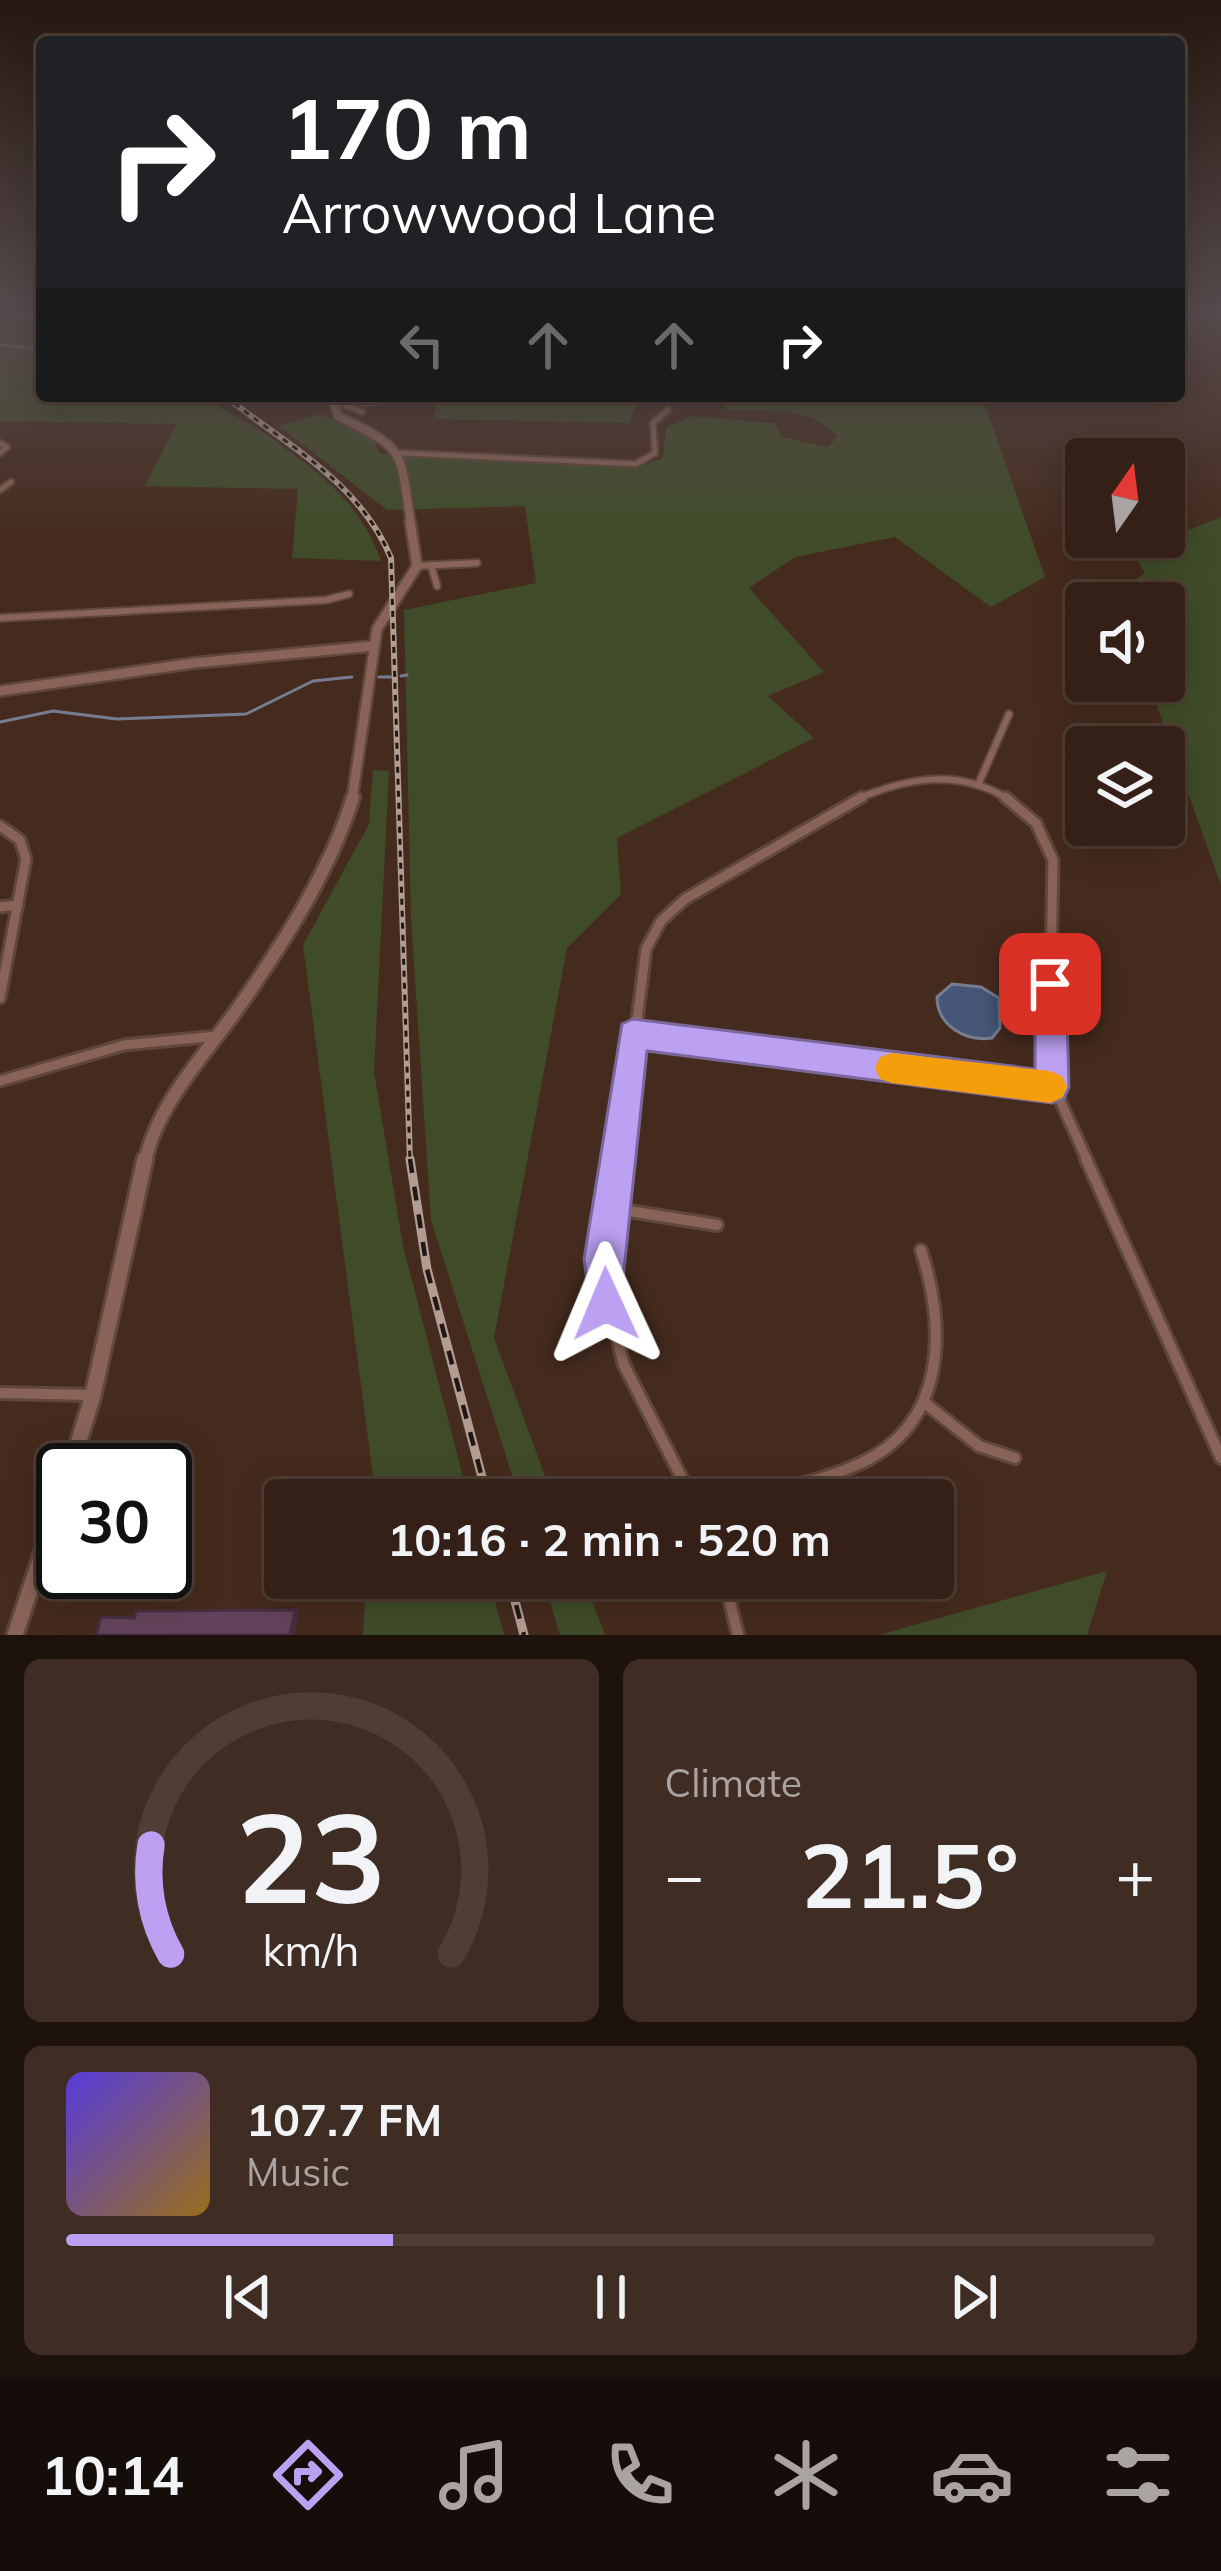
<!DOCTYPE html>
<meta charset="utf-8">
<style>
body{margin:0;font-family:Mulish,sans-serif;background:#3f2d23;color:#f1f3f6;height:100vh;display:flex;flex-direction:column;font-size:45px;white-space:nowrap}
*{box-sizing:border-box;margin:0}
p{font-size:39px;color:#a9a3a1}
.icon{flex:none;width:66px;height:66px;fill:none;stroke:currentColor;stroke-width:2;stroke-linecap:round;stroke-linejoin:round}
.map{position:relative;height:1635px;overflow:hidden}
.sheet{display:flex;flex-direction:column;gap:24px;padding:24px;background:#1d120c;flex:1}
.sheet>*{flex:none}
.banner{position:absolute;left:36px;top:36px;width:1149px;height:366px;border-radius:12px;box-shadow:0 6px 30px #0003,0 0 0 3px #4e3e35;background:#202124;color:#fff;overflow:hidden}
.needle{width:78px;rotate:14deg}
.fabs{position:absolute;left:1065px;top:438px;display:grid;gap:24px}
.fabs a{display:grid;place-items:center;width:120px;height:120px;border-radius:12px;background:#342016;box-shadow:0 6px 30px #0003,0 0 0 3px #4e3e35;font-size:60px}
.speed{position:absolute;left:36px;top:1443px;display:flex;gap:24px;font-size:60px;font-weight:700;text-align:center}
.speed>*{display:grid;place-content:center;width:156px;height:156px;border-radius:50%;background:#342016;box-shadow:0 6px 30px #0003,0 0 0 3px #4e3e35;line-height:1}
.speed .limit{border:6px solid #111;border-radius:18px;background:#fff;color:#111}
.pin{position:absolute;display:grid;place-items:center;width:102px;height:102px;color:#fff;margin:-51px;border-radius:24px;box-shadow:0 6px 18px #0006}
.me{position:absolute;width:132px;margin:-66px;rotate:359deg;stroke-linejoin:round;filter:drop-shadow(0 0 9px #0008)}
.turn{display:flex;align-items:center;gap:42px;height:252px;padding:0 48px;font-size:54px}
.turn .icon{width:156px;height:156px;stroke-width:2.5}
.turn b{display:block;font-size:84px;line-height:102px}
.lanes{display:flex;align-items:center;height:114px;padding:0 48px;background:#0003;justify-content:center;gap:60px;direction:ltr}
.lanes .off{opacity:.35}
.big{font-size:90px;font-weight:700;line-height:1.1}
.sheet .widget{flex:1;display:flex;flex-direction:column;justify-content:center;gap:18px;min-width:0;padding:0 42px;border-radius:18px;background:#3f2d23}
.sheet .dial{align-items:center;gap:0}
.dial svg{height:312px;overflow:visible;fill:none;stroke:#4e3e35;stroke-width:7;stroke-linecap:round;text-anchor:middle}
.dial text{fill:#f1f3f6;stroke:none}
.song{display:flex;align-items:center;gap:36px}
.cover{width:144px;height:144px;border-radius:18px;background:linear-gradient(135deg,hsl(250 70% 55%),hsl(40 70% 35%))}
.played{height:12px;border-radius:6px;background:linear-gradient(90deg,#bca0f2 30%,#4e3e35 30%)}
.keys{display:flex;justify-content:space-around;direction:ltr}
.heat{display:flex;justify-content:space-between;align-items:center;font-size:66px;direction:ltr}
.sheet .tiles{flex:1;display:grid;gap:24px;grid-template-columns:1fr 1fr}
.widget:last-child{grid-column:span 2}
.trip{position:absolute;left:264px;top:1479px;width:690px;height:120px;border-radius:12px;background:#342016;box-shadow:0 6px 30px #0003,0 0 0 3px #4e3e35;font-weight:700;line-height:120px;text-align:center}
.tabs{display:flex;height:192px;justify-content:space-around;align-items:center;background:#150d09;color:#a9a3a1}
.tabs .icon{width:84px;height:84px}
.tabs .active{color:#bca0f2}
.tabs b{font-size:54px;color:#f1f3f6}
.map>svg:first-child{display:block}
.green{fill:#404c29}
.water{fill:#455676;stroke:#767d91;stroke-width:3}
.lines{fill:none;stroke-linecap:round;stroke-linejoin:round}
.stream{stroke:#767d91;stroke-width:3}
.minor-far3-casing{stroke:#5f473a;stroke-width:9}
.minor-far2-casing{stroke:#5f473a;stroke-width:10}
.minor-far1-casing{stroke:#5f473a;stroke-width:15}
.minor-casing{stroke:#5f473a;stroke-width:16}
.tertiary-far3-casing{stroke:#5f473a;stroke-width:12}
.tertiary-far2-casing{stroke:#5f473a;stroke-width:14}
.tertiary-far1-casing{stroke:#5f473a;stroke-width:18}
.tertiary-casing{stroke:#5f473a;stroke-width:21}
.minor-far3{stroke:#896358;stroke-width:4.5}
.minor-far2{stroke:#896358;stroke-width:6}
.minor-far1{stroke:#896358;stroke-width:9}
.minor{stroke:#896358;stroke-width:10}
.tertiary-far3{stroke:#896358;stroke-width:8}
.tertiary-far2{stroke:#896358;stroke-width:9}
.tertiary-far1{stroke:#896358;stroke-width:12}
.tertiary{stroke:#896358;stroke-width:15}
.rail-far1-casing{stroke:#b19d93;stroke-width:6}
.rail-casing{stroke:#b19d93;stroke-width:9}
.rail-far1{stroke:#221711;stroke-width:3;stroke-dasharray:6;stroke-linecap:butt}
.rail{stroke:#221711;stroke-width:4.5;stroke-dasharray:14;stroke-linecap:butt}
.shaded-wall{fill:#452f40}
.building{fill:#63435b;stroke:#452f40;stroke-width:3}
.route{fill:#bca0f2;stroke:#7a689d;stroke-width:3}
.slow{fill:#f59e0b}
</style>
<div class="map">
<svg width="1221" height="1635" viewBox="0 0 1221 1635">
<rect width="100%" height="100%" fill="#452b1e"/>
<g class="green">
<path d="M 0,312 L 42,312 L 42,396 L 209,396 C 222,412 238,416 255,427 C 308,464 360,498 381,561 L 292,558 L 298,489 L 145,486 L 177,424 L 0,421 Z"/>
<polygon points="440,396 639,396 629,423 433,419"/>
<path d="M 721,396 L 982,396 L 1045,577 L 991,607 L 895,537 L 795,557 L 749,588 L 824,672 L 768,696 L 814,738 L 617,838 L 621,894 L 567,948 L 494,1338 L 554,1500 L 520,1500 L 431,1220 L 411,918 L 404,610 L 536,583 L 525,506 L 387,510 L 279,426 L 320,414 L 373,436 L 379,454 L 638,467 L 663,458 L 666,428 L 691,416 L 774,423 L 782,437 L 827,447 L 838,437 C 810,405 768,412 728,411 Z"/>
<polygon points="1221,517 1221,885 1148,681 1164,681 1164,603 1120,603 1116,593 1145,573 1133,552"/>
<polygon points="373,770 389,771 374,1072 403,1246 469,1500 372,1500 373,1476 303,945 369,824"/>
<polygon points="1107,1571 1087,1635 879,1635"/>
<polygon points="367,1578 489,1578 504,1635 363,1635"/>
<polygon points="543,1578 583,1578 605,1635 560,1635"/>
</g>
<path class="water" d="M 952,984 L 981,987 L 999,998 L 1000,1028 L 992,1038 C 965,1042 937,1025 937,997 Z"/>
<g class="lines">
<g class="stream">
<polyline points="0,345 42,349"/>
<polyline points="401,676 407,675"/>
<polyline points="379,677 391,677"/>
<polyline points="0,722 53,711 117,719 246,714 313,681 352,677"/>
</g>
<g class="minor-far3-casing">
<g id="minor-far3">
<polyline points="332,402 376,402 385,396"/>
<polyline points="346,406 362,412"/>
<polyline points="0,443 7,447 0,453"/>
<polyline points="400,453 636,464 655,453 653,423 668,410"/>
<polyline points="0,490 11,482"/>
</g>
</g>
<g class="minor-far2-casing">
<g id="minor-far2">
<polyline points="431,565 437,586"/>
<polyline points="417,566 477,563"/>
<polyline points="0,618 326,600 349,594"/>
<polyline points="978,785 1009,714"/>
<path d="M 855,800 C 908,777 959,768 1010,800"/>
</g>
</g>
<g class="minor-far1-casing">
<g id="minor-far1">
<polyline points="1005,797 1036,823 1053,860 1049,1076 1088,1162"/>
<polyline points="0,826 20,840 26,859 0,998"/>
<polyline points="0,907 18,905"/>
<polyline points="633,1034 1052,1087"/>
<polyline points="0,1081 124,1045 217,1036"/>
<polyline points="619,1162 646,949 661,921 685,899 862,797"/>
</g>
</g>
<g class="minor-casing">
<g id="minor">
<polyline points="619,1159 603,1284 624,1365 693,1500"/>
<polyline points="1086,1159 1221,1458"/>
<polyline points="610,1208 717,1225"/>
<polyline points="0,1393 93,1395"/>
<polyline points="925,1403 979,1446 1015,1458"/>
<path d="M 744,1500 C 783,1487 824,1481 861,1463 C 947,1423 946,1328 921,1250"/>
<polyline points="724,1578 738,1635"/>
</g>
</g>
<g class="tertiary-far3-casing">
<path id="tertiary-far3" d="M 332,396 L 338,416 C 408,450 399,449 411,524"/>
</g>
<g class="tertiary-far2-casing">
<g id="tertiary-far2">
<polyline points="0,691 194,663 373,646"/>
<polyline points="352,800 377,629 417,566 410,521"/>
</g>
</g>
<g class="tertiary-far1-casing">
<path id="tertiary-far1" d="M 145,1162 C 157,1105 203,1057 236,1011 C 281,947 330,872 353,797"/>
</g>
<g class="tertiary-casing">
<g id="tertiary">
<polyline points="70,1470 93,1395 145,1159"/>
<polyline points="15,1635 63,1491"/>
</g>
</g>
<use href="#minor-far3" class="minor-far3"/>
<use href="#minor-far2" class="minor-far2"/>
<use href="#minor-far1" class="minor-far1"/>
<use href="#minor" class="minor"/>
<use href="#tertiary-far3" class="tertiary-far3"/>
<use href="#tertiary-far2" class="tertiary-far2"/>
<use href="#tertiary-far1" class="tertiary-far1"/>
<use href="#tertiary" class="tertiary"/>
<g class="rail-far1-casing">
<path id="rail-far1" d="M 225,396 C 287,446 359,481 391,558 L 410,1162"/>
</g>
<g class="rail-casing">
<g id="rail">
<polyline points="410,1159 427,1269 488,1500"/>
<polyline points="509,1578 524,1635"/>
</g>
</g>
<use href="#rail-far1" class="rail-far1"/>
<use href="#rail" class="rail"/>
</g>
<polygon class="shaded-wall" points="295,1610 299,1610 295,1635 290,1635"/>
<polygon class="building" points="295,1610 290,1635 96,1635 101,1617 134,1618 136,1611"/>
<linearGradient id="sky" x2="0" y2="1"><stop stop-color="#261810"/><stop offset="0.58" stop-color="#564a4c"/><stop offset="1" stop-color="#564a4c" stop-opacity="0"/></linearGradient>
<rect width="1221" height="541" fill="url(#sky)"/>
<polygon class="route" points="1050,970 1061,974 1066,984 1069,1087 1064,1098 1052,1103 647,1051 619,1317 606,1323 592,1317 584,1259 622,1024 633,1019 1035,1069 1035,984 1039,974"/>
<polygon class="slow" points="892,1053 1050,1071 1062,1076 1067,1087 1062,1098 1050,1103 892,1083 880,1079 875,1068 880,1057"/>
</svg>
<div class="fabs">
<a><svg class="needle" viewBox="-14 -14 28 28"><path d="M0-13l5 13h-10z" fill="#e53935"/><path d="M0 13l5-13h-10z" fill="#a9a3a1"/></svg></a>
<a><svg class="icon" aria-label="sound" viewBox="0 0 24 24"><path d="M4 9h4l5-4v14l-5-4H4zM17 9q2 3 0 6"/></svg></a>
<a><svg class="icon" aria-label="layers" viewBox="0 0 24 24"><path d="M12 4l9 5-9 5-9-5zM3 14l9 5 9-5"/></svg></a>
</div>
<div class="speed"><div class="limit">30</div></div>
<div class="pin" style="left:1050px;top:984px;background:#d93025"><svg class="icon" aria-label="arrive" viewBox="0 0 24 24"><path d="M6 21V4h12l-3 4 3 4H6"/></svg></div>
<svg class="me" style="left:606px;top:1304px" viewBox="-20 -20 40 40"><path d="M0-17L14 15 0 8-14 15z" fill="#bca0f2" stroke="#fff" stroke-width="4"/></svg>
<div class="trip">10:16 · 2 min · 520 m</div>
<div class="banner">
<div class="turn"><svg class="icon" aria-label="right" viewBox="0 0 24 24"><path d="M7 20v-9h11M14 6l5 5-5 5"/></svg><div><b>170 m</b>Arrowwood Lane</div></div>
<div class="lanes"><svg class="icon off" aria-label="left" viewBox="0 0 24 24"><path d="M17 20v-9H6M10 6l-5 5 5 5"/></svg><svg class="icon off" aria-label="ahead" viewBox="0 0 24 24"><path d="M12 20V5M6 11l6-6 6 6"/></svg><svg class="icon off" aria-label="ahead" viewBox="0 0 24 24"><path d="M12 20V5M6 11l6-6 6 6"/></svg><svg class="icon" aria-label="right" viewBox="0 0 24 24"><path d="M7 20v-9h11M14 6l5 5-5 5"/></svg></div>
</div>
</div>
<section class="sheet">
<div class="tiles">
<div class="widget dial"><svg viewBox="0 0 100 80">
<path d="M14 69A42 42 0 1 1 86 69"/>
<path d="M14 69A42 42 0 0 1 9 41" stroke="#bca0f2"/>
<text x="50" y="56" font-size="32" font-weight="700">23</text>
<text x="50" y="72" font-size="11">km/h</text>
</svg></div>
<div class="widget"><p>Climate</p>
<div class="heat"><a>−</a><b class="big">21.5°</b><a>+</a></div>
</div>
<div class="widget">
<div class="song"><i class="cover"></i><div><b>107.7 FM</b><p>Music</p></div></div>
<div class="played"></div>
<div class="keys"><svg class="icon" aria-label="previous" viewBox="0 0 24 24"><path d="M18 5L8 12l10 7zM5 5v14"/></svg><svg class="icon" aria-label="pause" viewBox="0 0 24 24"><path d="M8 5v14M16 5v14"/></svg><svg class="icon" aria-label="next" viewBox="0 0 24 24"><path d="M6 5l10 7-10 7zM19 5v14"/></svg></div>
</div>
</div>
</section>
<nav class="tabs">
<b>10:14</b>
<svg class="icon active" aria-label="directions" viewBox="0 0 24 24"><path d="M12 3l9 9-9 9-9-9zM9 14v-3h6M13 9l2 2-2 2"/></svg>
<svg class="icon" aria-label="music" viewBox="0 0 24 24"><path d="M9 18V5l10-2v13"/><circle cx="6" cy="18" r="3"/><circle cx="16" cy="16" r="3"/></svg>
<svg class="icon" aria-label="phone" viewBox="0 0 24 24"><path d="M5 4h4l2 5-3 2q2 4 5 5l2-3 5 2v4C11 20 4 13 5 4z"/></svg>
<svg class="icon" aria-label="climate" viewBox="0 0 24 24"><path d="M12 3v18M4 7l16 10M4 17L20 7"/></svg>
<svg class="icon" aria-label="car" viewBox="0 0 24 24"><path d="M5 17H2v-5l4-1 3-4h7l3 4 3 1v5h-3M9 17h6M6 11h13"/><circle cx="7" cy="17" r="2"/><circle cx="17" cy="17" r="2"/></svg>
<svg class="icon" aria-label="filters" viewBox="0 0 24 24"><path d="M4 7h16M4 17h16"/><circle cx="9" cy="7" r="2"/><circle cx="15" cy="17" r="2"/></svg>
</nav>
